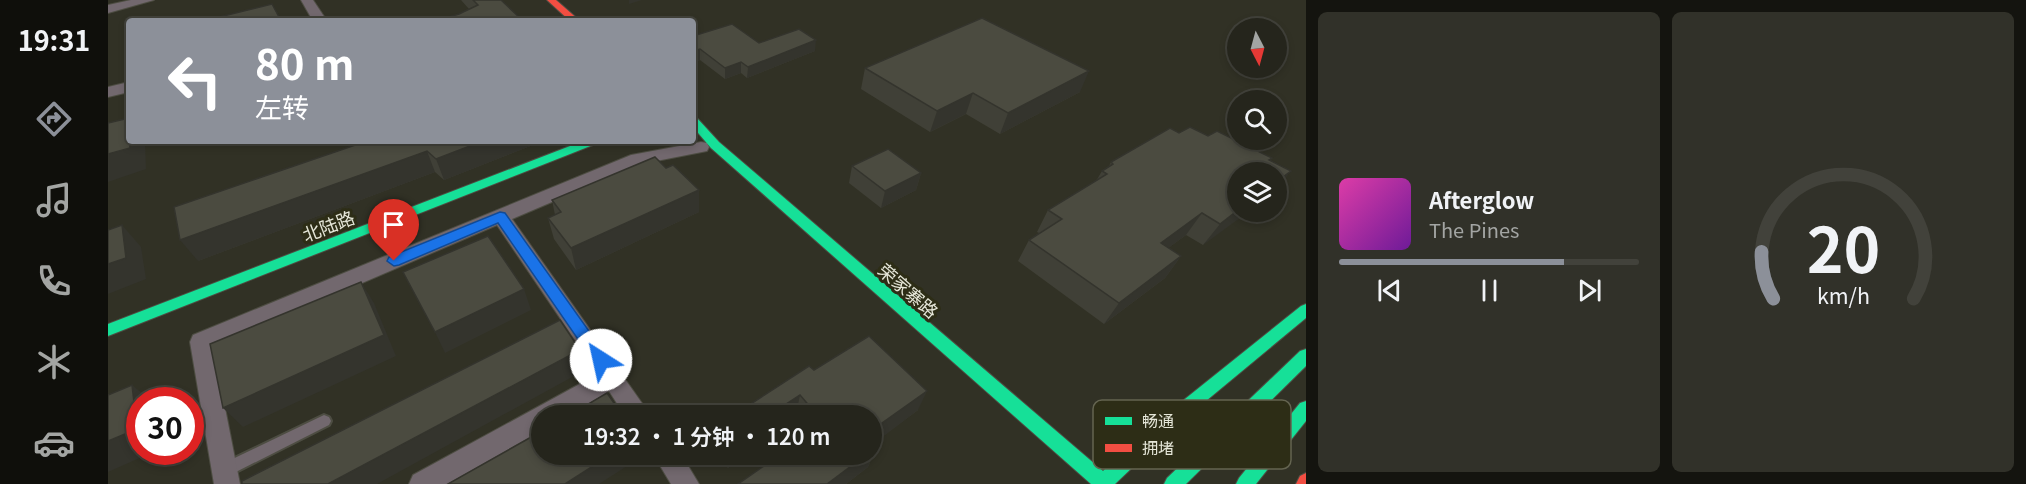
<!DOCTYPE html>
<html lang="zh">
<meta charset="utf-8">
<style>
body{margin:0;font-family:Georgia,"Noto Sans SC",serif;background:#313129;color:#f1f3f6;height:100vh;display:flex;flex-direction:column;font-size:22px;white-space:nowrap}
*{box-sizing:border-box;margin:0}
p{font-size:20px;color:#a3a5a3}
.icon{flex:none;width:33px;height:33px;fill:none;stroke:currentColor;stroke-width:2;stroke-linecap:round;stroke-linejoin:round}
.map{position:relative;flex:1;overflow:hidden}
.panel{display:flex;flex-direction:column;gap:12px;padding:12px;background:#14140f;width:720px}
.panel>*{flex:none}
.banner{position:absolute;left:18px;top:18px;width:570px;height:126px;border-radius:6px;box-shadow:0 3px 9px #0003,0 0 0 2px #42423b;background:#8c9099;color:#fff;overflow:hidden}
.needle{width:39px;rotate:174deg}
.tools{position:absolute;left:1119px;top:18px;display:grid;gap:12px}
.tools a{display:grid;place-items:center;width:60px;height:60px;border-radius:50%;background:#25251c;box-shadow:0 3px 9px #0003,0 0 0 2px #42423b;font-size:30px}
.speed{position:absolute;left:18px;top:387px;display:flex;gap:12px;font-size:30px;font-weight:700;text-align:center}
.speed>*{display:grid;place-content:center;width:78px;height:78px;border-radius:50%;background:#25251c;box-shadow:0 3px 9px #0003,0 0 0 2px #42423b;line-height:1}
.speed .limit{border:9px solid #d22;background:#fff;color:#111}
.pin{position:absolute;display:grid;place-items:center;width:51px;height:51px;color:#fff;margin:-62px -26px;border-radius:50% 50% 50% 0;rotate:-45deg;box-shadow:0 0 6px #0007}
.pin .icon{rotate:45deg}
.me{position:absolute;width:66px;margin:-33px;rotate:325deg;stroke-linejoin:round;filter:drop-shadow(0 0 4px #0008)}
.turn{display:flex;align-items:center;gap:21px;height:126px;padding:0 30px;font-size:27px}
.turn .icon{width:78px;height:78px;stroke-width:2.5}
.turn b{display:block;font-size:42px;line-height:51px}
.panel .tile{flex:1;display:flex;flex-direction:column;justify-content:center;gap:9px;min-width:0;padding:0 21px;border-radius:9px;background:#313129}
.panel .dial{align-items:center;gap:0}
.dial svg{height:156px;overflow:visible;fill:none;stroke:#42423b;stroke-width:7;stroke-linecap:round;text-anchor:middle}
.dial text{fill:#f1f3f6;stroke:none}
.song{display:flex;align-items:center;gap:18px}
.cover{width:72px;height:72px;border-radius:9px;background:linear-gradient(135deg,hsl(320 70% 55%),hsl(280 70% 35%))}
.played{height:6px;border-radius:3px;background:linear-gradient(90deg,#8c9099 75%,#42423b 75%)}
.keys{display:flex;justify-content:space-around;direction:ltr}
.panel .tiles{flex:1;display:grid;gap:12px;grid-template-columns:repeat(2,1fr)}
.trip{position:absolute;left:423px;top:405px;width:351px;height:60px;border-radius:30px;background:#25251c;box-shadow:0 3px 9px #0003,0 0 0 2px #42423b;font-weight:600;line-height:60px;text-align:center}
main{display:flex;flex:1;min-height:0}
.dock{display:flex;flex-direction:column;width:108px;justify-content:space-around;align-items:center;background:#0f0f0b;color:#a3a5a3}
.dock .icon{width:42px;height:42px}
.dock .selected{color:#8c9099}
.dock b{font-size:27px;color:#f1f3f6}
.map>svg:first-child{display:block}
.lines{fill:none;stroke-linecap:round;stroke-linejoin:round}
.lane-casing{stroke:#4d4d42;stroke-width:4}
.street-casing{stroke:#4d4d42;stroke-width:2}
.fast-casing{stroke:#4d4d42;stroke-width:2}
.jam-casing{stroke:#4d4d42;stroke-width:2}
.lane{fill:#72686e;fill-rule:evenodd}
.street{fill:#72686e;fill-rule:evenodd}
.fast{fill:#16e098;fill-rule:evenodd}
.jam{fill:#f24e42;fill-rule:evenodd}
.wall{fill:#404037}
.shaded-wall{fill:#34342d}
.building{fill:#4b4b40;stroke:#34342d;stroke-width:1.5}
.route{fill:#1a73e8;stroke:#114b97;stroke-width:1.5}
.labels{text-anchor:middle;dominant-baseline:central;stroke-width:6;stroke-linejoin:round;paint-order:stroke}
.street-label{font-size:18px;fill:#e5e6d8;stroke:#2d2d16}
.key{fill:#2d2d16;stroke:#646450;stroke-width:1.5}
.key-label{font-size:16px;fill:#e5e6d8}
</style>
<main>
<nav class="dock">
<b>19:31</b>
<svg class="icon selected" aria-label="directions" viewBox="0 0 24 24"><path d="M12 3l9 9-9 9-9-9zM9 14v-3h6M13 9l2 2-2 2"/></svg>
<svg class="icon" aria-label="music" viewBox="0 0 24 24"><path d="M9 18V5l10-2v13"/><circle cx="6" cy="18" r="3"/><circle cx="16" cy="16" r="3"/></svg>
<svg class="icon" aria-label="phone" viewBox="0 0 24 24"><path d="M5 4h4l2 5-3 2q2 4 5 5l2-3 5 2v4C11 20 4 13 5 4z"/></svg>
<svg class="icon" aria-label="climate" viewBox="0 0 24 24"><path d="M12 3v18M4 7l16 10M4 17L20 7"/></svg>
<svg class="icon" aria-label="car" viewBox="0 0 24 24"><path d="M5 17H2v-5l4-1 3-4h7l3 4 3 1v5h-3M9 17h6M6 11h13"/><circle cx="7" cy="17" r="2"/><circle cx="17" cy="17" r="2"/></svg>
</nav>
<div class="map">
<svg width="1198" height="484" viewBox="0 0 1198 484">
<rect width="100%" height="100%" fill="#313125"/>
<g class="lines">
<g class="lane-casing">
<polygon id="lane" points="216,415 221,417 223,421 221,425 122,475 117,477 112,475 110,470 112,465"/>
</g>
<g class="street-casing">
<g id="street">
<polygon points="23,0 46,0 0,13 0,5"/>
<polygon points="193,0 205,0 219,21 205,21"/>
<polygon points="21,82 21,92 0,97 0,87"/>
<polygon points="593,142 599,143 601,147 599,151 533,164 404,219 543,416 517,416 501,391 460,416 434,416 434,430 339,484 301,484 305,475 490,374 389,225 105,347 132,484 106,484 82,342 85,335 523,155"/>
<polygon points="545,454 573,454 591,484 563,484"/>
</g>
</g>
<g class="fast-casing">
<g id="fast">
<polygon points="585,117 589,118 611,142 995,471 1057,415 1193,306 1198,304 1198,318 1069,425 1007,484 983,484 603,148 585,127"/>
<polygon points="475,141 492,141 490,143 0,336 0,324"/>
<polygon points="1198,349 1198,366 1078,484 1056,484 1059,478 1192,351"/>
<polygon points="1198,401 1198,421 1148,484 1128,484 1131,478 1192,403"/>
</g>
</g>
<g class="jam-casing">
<g id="jam">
<polygon points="439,0 448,0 472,21 462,21"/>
<polygon points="1198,473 1198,484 1188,484 1192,476"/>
</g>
</g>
<use href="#lane" class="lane"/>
<use href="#street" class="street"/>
<use href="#fast" class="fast"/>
<use href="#jam" class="jam"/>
</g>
<g class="wall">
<polygon points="353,0 393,0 351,14 361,9"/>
<polygon points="585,36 651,43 707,51 639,78 633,73 617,79 592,60 585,62"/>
<polygon points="757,68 972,92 892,134 858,114 822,132 753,89"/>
<polygon points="1071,133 1162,160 1183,171 1168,188 1168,172 1095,245 1078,235 1060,248 1073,256 1057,278 996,324 910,261 921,240 931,233 929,232 940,210 988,181 994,171 1001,166 1003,162"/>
<polygon points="259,141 435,141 336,180 327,172 90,261"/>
<polygon points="744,166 813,173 808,190 773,208 741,183"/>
<polygon points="444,200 591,212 468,270 446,239 440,218 447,215"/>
<polygon points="706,370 810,410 764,444 768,448 760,467 738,484 630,484 764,416 688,416 629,413"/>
<polygon points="610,454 640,454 620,468"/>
</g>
<g class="shaded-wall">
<polygon points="521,0 534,0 521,4"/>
<polygon points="171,17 173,21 154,21"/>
<polygon points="708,40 707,51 639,78 640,67"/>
<polygon points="592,49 592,60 585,62 585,51"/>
<polygon points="633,62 633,73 617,79 617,68"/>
<polygon points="981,71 972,92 892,134 900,113"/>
<polygon points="865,93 858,114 822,132 829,111"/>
<polygon points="22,141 37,141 38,169 0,182 0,154"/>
<polygon points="114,141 127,141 117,145"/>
<polygon points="375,141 435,141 336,180 328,159"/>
<polygon points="319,151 327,172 90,261 72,240"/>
<polygon points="1183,171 1168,188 1168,182"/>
<polygon points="813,173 808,190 773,208 777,191"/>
<polygon points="591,190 591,212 468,270 463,248"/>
<polygon points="1130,210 1130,212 1140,212 1095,245 1112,224"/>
<polygon points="1094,213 1078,235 1037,265 1053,243"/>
<polygon points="14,225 33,247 38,279 0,294 0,264"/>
<polygon points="1073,256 1057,278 996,324 1011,303"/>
<polygon points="253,282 266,303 288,356 135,427 115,408"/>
<polygon points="416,289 423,310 337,353 327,332"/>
<polygon points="472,350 477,370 269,484 220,484"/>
<polygon points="24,385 42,400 32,400 32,452 45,452 0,472 0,441"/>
<polygon points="819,391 810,410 764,445 764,430"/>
<polygon points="692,395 688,415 687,416 660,416"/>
<polygon points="768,448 760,467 738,484 719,484 759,454 764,454 764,451"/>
<polygon points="504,454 533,454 533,457 491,484 457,484"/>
<polygon points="621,454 640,454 620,468"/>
</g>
<g class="building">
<polygon points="365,0 393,0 412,18 410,21 327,21 351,14 370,5"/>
<polygon points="164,4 171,17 154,21 95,21"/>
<polygon points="874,18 981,71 900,113 865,93 829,111 757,68"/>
<polygon points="624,24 651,43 691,29 708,40 640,67 633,62 617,68 592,49 585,51 585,36"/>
<polygon points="21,118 22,148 0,154 0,123"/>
<polygon points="1082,127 1100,136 1109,131 1164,158 1161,160 1183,171 1168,182 1168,172 1130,172 1130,210 1112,224 1094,213 1053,243 1073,256 1011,303 921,240 954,219 940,210 999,174 994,171 1005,164 1003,162 1062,128 1071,133"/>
<polygon points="259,141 375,141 328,159 319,151 72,240 66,207"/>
<polygon points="780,149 813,173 777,191 744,166"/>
<polygon points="547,157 558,168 565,165 591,190 463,248 440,218 453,212 444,200"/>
<polygon points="14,225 18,258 0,264 0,230"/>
<polygon points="380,236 416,289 327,332 295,272"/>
<polygon points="253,282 276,335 115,408 102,344"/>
<polygon points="452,320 472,350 220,484 134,484 134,481"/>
<polygon points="761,336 819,391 764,430 764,416 710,416 692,395 660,416 618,416 627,410 629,413 701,366 706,370"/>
<polygon points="24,385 29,429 0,441 0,395"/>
<polygon points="499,393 515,416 460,416"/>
<polygon points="434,431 434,454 504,454 457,484 340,484"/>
<polygon points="764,444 768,448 764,451"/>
<polygon points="673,454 759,454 719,484 630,484"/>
</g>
<polygon class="route" points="392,212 397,213 498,355 501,360 498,364 487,364 390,223 291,265 286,266 279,261 281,257"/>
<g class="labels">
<g class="street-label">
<text transform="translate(220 225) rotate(-21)">北陆路</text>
<text transform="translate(801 290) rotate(41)">荣家寨路</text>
</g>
</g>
<rect x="985" y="400" width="198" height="69" rx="9" class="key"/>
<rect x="997" y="417" width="27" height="8" fill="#16e098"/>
<rect x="997" y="444" width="27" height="8" fill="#f24e42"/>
<g class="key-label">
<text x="1034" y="427">畅通</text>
<text x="1034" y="454">拥堵</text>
</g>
</svg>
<div class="tools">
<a><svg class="needle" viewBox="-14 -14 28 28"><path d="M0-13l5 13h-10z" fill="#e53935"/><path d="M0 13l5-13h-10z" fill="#a3a5a3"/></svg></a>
<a><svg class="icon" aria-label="search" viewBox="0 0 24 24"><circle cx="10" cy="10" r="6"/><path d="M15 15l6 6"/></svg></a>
<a><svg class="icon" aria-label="layers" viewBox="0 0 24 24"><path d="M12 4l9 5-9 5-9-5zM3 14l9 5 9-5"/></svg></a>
</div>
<div class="speed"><div class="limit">30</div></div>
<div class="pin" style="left:286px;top:261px;background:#d93025"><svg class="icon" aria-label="arrive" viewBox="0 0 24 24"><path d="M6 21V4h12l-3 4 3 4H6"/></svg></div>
<svg class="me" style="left:493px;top:360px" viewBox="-20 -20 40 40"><circle r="19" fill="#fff"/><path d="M0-13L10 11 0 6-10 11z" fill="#1a73e8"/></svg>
<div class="trip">19:32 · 1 分钟 · 120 m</div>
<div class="banner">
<div class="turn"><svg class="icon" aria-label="left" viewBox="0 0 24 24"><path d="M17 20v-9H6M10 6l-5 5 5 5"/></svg><div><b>80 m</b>左转</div></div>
</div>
</div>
<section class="panel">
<div class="tiles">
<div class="tile">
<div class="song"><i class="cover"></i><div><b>Afterglow</b><p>The Pines</p></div></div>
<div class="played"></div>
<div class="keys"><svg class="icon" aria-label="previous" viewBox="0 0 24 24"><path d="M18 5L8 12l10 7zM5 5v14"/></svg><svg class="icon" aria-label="pause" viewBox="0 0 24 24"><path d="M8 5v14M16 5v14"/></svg><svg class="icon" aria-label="next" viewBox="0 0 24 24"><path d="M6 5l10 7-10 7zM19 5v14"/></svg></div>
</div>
<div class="tile dial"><svg viewBox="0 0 100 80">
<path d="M14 69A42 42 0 1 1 86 69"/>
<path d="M14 69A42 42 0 0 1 8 45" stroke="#8c9099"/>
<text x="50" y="56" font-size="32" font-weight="700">20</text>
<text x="50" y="72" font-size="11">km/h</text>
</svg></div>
</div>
</section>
</main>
